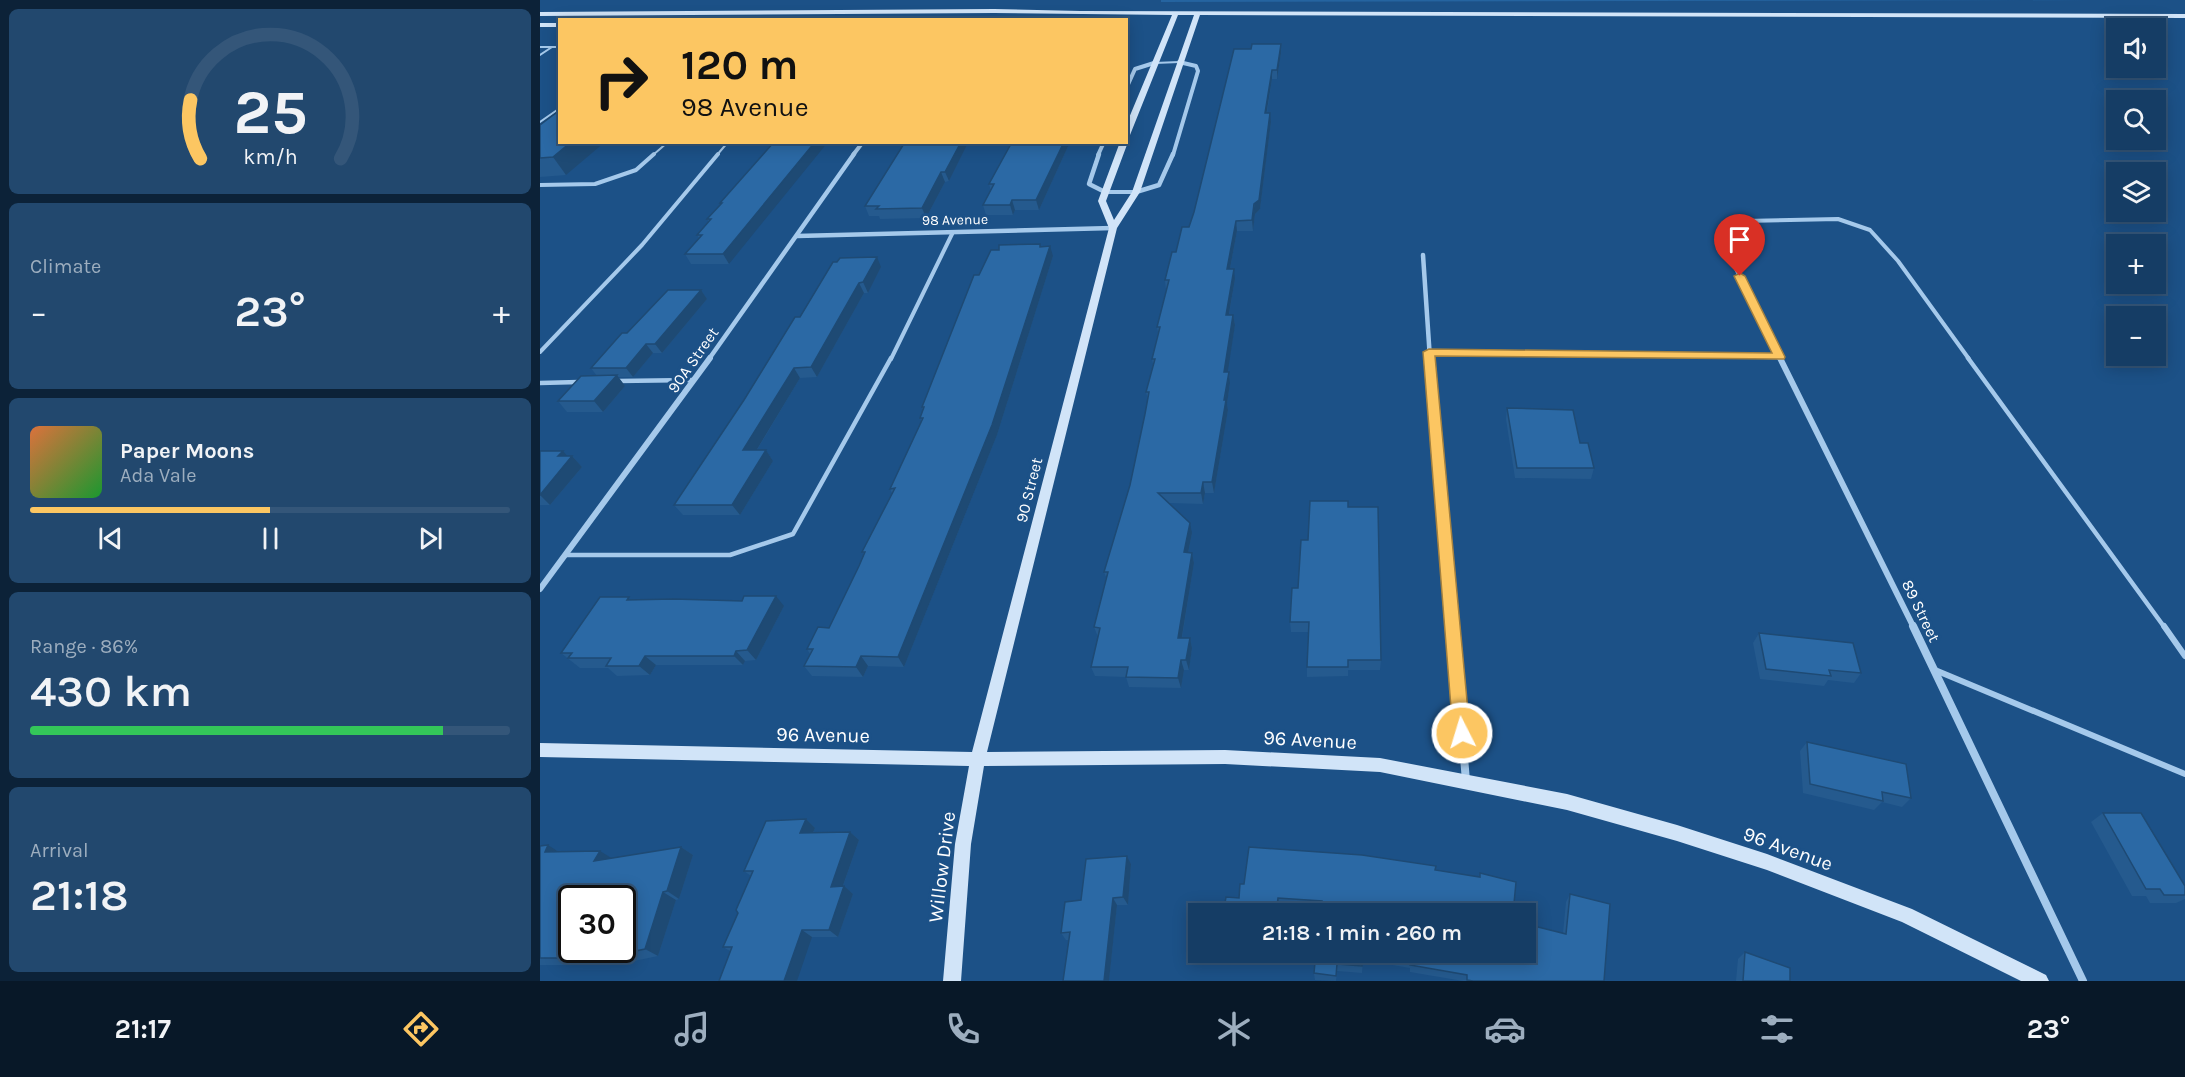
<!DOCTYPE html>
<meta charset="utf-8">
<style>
body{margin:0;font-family:Karla,sans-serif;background:#22486e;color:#f1f3f6;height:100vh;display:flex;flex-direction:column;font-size:22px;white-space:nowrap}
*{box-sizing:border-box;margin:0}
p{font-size:20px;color:#9daebf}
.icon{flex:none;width:33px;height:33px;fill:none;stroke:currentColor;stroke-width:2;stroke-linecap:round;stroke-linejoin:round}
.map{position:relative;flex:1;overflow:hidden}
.details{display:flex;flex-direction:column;gap:9px;padding:9px;background:#0c2238;width:540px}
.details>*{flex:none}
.banner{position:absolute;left:18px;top:18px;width:570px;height:126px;border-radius:0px;box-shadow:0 3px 15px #0003,0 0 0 2px #345679;background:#fcc662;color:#111;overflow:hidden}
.fabs{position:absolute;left:1566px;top:18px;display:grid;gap:12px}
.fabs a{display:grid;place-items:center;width:60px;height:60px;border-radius:0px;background:#153d65;box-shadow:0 3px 15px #0003,0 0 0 2px #345679;font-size:30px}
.speed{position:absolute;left:18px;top:885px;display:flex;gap:12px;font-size:30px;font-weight:700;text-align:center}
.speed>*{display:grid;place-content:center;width:78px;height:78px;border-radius:50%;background:#153d65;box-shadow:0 3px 15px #0003,0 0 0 2px #345679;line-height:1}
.speed .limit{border:3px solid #111;border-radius:9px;background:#fff;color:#111}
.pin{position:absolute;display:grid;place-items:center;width:51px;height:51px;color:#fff;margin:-62px -26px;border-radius:50% 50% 50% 0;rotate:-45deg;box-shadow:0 0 6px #0007}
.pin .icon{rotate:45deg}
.me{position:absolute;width:66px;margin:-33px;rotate:355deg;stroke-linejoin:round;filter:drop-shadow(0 0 4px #0008)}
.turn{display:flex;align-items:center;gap:21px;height:126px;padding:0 24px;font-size:27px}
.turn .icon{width:78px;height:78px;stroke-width:2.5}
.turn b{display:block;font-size:42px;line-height:51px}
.big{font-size:45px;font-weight:600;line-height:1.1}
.details .widget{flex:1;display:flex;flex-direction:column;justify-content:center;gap:9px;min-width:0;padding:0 21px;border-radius:9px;background:#22486e}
.details .dial{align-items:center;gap:0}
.dial svg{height:156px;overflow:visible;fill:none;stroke:#345679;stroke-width:7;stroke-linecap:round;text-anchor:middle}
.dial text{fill:#f1f3f6;stroke:none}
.song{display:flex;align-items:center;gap:18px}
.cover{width:72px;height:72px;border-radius:9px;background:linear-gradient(135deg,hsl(20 70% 55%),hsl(130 70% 35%))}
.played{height:6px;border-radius:3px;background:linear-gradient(90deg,#fcc662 50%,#345679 50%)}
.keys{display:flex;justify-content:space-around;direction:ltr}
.heat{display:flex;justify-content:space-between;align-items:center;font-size:33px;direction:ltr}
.charge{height:9px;border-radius:4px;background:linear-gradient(90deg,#34c759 86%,#345679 0)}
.trip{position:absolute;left:648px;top:903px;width:348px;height:60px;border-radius:0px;background:#153d65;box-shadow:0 3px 15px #0003,0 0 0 2px #345679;font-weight:600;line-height:60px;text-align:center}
.tab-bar{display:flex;height:96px;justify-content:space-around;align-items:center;background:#081828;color:#9daebf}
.tab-bar .icon{width:42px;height:42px}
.tab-bar .active{color:#fcc662}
.tab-bar b{font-size:27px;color:#f1f3f6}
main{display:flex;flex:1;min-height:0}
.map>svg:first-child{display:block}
.green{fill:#2564a0}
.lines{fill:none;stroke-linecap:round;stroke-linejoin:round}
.lane-far3{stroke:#a5c9eb;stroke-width:2}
.lane-far2{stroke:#a5c9eb;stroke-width:4}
.lane-far1{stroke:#a5c9eb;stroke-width:4.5}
.lane{stroke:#a5c9eb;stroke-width:6}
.street-far3{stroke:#a5c9eb;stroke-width:4}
.street-far2{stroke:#a5c9eb;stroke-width:4.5}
.street-far1{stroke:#a5c9eb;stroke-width:6}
.street{stroke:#a5c9eb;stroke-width:8}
.secondary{fill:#d1e4f8;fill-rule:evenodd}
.wall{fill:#255a8e}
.shaded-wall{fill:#1e4a74}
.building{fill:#2b69a5;stroke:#1e4a74;stroke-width:1.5;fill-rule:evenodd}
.route{fill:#fcc662;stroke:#a48140;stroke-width:1.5}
.labels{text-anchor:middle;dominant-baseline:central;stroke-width:6;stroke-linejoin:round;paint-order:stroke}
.far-street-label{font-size:14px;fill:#fff;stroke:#1c5187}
.street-label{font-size:16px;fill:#fff;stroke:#1c5187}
.near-street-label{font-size:20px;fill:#fff;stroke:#1c5187}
</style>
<main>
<section class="details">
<div class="widget dial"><svg viewBox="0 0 100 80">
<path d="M14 69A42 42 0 1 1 86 69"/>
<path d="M14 69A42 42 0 0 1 9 39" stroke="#fcc662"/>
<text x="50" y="56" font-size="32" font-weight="700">25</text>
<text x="50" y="72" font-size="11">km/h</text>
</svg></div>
<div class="widget"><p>Climate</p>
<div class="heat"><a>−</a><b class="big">23°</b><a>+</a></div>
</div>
<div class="widget">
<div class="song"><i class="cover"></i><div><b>Paper Moons</b><p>Ada Vale</p></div></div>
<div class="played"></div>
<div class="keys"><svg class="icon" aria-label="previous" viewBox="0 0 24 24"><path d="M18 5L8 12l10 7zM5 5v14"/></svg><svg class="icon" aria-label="pause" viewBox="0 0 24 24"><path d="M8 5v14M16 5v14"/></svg><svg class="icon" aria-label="next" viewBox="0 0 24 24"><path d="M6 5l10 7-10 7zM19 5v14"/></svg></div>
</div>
<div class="widget"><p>Range · 86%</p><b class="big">430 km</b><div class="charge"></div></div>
<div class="widget"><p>Arrival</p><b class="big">21:18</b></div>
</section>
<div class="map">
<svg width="1645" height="981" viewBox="0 0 1645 981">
<rect width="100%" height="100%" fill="#1c5187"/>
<polygon class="green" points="621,0 1551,0 621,2"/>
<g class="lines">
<g class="lane-far3">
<polyline points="0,47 12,47"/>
<polyline points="0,55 12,47 20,47"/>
<polyline points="615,63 639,62"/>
<polyline points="0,122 20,108"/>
<polyline points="113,155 128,142"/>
<polyline points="177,155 188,142"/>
</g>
<g class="lane-far2">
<polyline points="0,185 55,184 96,170 114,154"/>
<polyline points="565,192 596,192"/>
<polyline points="1190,256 1183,230 1203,221 1298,219 1330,230 1358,261 1429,359"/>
<polyline points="0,352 102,245 178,154"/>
<polyline points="351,359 413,232"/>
</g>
<g class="lane-far1">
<polyline points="1428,358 1625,628"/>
<polyline points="78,381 153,380"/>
<polyline points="0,383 39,382"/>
<polyline points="25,555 190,555 253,534 351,358"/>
</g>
<g class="lane">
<polyline points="1624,626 1645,656"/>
<polyline points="1395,670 1645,774"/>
</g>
<g class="street-far3">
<polyline points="586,89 595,69 614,63"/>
<polyline points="313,155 323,142"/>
<polyline points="558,155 564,142"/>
<polyline points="633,155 658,71 656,66 639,62"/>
</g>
<g class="street-far2">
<polyline points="559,154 549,184 565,192"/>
<polyline points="596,192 619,185 633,154"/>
<polyline points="257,236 573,228"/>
<polyline points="883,255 890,359"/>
<polyline points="1190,256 1241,359"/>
<polyline points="889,352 1239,357"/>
<polyline points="169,359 314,154"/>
</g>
<g class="street-far1">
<polyline points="890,358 913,628"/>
<polyline points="1240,358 1374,628"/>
<polyline points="0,589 170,358"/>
</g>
<g class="street">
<polyline points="913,626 926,781"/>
<polyline points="1373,626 1543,981"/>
</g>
<g class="secondary">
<polygon points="454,9 540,11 1645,14 1645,18 660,15 600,192 577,228 447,752 685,750 840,758 1027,794 1137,825 1227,854 1372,909 1506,975 1509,981 1481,981 1362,922 1227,870 1137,841 1027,810 840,772 685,764 444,766 431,844 421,981 403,981 415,844 429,766 0,757 0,743 432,752 569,228 558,201 580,142 586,142 586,140 588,142 566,201 574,220 592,192 654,15 638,15 590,135 586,137 586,125 632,15 454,13 0,16 0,12"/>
<polygon points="439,16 441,19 413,20 416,18"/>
<rect x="0" y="23" width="20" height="4"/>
</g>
</g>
<g class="wall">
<polygon points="741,44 741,53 737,79 732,79 727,113 731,122 720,209 715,214 713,231 697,231 690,269 695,279 689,315 693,315 695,325 687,372 689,372 690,383 687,404 688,410 674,493 665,493 663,504 629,503 652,533 648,553 652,553 654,563 642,638 650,638 652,648 649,670 644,670 641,688 589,687 586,677 555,676 551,667 558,637 554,627 566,577 564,572 590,485 605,414 608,400 606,392 613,364 612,359 618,332 617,327 626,290 625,280 636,252 649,227 711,49"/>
<polygon points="0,125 26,175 0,177"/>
<polygon points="234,142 189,264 151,264 145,254 159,238 157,235 169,222 167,219 181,204 180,203"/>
<polygon points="365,142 427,142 427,145 409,181 405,182 386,218 340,219 339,216 329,216 325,206"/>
<polygon points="530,142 499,210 475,210 473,215 446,215 443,205 451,191 449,184"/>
<polygon points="501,247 513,256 457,435 364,667 328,666 323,677 272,676 264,666 270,654 267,649 289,628 319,566 324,554 322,552 352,493 350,489 382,422 380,418 383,410 382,407 439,275"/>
<polygon points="341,267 328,293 324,293 277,377 260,378 217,450 226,450 233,461 200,515 143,515 134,505 260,317"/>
<polygon points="161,290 167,299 122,353 113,353 93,377 78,377 85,386 63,412 27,412 18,401 57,376 51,368 87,333"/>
<polygon points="967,408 1054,468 1051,479 975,478 966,419"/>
<polygon points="0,451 27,456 32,456 42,467 10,505 0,505"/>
<polygon points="808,507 841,660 840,670 808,670 808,676 767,677 767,667 768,632 751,632 750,622 768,540"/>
<polygon points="92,600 244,606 216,660 205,661 203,665 116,665 110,675 77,676 68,668 40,668 21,653"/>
<polygon points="1219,633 1321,673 1314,683 1288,680 1284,686 1220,679 1213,643"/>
<polygon points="1267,742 1371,798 1362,807 1342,802 1334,810 1263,793 1260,751"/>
<polygon points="1563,813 1645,886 1645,899 1636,903 1610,903 1606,896 1592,896 1551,822"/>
<polygon points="266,819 275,828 273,833 310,832 319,840 303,886 313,894 298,937 272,937 190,951 183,947 198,913 211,876 204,871"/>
<polygon points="0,846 18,851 72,858 141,847 153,855 139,899 136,900 118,956 75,965 0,965"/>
<polygon points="587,856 591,864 588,905 577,905 569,981 523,981 529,940 526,940 521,933"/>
<polygon points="895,870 781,909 739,905 699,898"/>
<polygon points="1030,894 1064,981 923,981 870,972 870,968 823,960 822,973 797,971 796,981 775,980 774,973 776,952 1023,933 1026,902"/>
<polygon points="681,952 735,952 734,956 681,953"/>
<polygon points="1205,952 1250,981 1196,981 1198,959"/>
</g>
<g class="shaded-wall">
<polygon points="741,44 741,53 737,79 737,70"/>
<polygon points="732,70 732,79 725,122 725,113"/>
<polygon points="730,113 731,122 720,209 715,214 713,231 712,220"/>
<polygon points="31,142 65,142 26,175 13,157"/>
<polygon points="275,142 288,142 189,264 183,254"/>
<polygon points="420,142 427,142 427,145 409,181 405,172"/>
<polygon points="524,142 530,142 499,210 496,200"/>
<polygon points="401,172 405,182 386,218 382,208"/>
<polygon points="472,200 475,210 473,215 470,205"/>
<polygon points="696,221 697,231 688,279 687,269"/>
<polygon points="510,246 513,256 457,435 364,667 358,657"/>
<polygon points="337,257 341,267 328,293 323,282"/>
<polygon points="694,269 695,279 687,325 686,315"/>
<polygon points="319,283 324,293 277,377 271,367"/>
<polygon points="161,290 167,299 122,353 115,344"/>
<polygon points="693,315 695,325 686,383 684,372"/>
<polygon points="106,344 113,353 93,377 86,368"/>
<polygon points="254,368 260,378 210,461 203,450"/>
<polygon points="689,372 690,383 687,404 688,410 674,493 672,482"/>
<polygon points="77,375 85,386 63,412 54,401"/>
<polygon points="226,450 233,461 200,515 192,505"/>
<polygon points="23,451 30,459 32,456 42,467 10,505 0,495 18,456"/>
<polygon points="663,482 665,493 663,504 661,493"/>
<polygon points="650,523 652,533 646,563 644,552"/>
<polygon points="652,553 654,563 640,648 638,638"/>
<polygon points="236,596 244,606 216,660 207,650"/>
<polygon points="650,638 652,648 649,670 646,660"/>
<polygon points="196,651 205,661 203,665 194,656"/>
<polygon points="105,656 116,665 110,675 99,666"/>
<polygon points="321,656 328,666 323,677 316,667"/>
<polygon points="641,660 644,670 641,688 638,678"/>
<polygon points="266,819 275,828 269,842 260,833"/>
<polygon points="310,832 319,840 300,894 291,887"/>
<polygon points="8,845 22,854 5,852"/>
<polygon points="141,847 153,855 139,899 127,891"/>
<polygon points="60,851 73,859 54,861"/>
<polygon points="587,856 591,864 588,905 583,897"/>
<polygon points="304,886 313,894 298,937 289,930"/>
<polygon points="123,892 136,900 118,956 105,949"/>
<polygon points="573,898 577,905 569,981 564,981"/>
<polygon points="738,898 739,905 738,914 736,914"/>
<polygon points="262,930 272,937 257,981 244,981"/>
</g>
<g class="building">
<polygon points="712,44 741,44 737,70 732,70 725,113 730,113 719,200 714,204 712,220 696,221 687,269 694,269 686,315 693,315 684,372 689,372 684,400 686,400 672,482 663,482 661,493 618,493 650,523 644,552 652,553 638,638 650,638 646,660 641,660 638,678 586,677 588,667 551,667 560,628 554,627 568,572 564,572 590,485 605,414 609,392 606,392 615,359 612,359 620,327 617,327 629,280 625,280 632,252 636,252 642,227 649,227 654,212 694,49 711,49"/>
<polygon points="20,110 20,142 31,142 13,157 0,158 0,125"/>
<polygon points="234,142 275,142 183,254 145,254 162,235 157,235 171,219 167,219 182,203 180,203"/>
<polygon points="365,142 421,142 405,172 401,172 382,208 336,209 339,206 325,206"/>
<polygon points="472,142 524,142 496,200 472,200 470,205 443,205 454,184 449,184"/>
<polygon points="500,244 500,247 510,246 452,425 358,657 321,656 316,667 264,666 273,649 267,649 278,627 289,628 319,566 325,552 322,552 355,488 350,489 383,418 380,418 384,407 382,407 434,275 439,275 451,250 459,250 459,245"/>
<polygon points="337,257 323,282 319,283 271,367 254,368 203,450 226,450 192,505 134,505 204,400 255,317 260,317 293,262 297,262 300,258"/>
<polygon points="128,290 161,290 115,344 106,344 86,368 51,368 82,333 87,333"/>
<polygon points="77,375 54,401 18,401 41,376"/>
<polygon points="967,408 1033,410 1040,443 1048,443 1054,468 977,468"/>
<polygon points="0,451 23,451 18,456 32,456 0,495"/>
<polygon points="770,501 808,501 808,507 838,507 841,660 808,660 808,667 767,667 769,622 750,622 752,588 758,588 761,540 768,540"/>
<polygon points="204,596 236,596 207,650 196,651 194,656 105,656 99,666 66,666 71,658 28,658 32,653 21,653 60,597 89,597 87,600 134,599 202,601"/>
<polygon points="1219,633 1313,643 1321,673 1289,670 1291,676 1226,669"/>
<polygon points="1267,742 1366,764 1371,798 1342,792 1343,801 1270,784"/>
<polygon points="1563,813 1601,813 1645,886 1645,895 1624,895 1620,889 1606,889"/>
<polygon points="266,819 260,833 310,832 291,887 304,886 289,930 262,930 244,981 179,981 192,947 183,947 198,913 196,910 213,871 204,871 226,821"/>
<path d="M 8,845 L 5,852 L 60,851 L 54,861 L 141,847 L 127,891 L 123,892 L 105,949 L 61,958 L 0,958 L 0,846 ZM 32,898 L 82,898 L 82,950 L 32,950 Z"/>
<polygon points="709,847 822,855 896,866 895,870 940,877 940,873 976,882 973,914 780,914 782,901 738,898 736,914 683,914 686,897 699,898 700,884 704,884"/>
<polygon points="587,856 583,897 573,898 564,981 523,981 530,932 521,933 525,902 541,900 546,859"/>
<polygon points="1030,894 1070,904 1064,981 933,981 927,980 927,975 870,965 871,961 823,953 822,966 797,964 796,976 774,973 776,952 986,952 986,924 1026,934"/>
<polygon points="1205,952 1250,968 1250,981 1203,981"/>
</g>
<polygon class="route" points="1200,273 1205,276 1245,357 1244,359 895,356 930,733 928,739 922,741 916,739 913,733 883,352 889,349 1232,353 1194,276"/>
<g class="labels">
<g class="far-street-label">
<text transform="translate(415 220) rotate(-1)">98 Avenue</text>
</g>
<g class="street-label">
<text transform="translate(153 360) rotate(-55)">90A Street</text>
<text transform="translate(489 490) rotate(-76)">90 Street</text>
<text transform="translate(1381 611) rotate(64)">89 Street</text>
</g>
<g class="near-street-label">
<text transform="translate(283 735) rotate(1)">96 Avenue</text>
<text transform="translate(770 740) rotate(3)">96 Avenue</text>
<text transform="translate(1248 849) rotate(20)">96 Avenue</text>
<text transform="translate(402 867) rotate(-83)">Willow Drive</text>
</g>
</g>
</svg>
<div class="fabs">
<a><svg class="icon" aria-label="sound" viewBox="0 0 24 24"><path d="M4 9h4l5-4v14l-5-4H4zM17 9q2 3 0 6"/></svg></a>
<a><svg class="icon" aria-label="search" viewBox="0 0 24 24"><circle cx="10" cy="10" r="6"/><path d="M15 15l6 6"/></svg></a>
<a><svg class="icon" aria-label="layers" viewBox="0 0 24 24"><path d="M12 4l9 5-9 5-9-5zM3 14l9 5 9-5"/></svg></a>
<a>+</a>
<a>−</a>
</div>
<div class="speed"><div class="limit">30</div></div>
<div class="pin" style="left:1200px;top:276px;background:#d93025"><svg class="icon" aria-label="arrive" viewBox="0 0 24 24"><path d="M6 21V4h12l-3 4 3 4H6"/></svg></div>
<svg class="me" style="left:922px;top:733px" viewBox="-20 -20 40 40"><circle r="17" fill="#fcc662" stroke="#fff" stroke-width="3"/><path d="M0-11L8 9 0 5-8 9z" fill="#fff"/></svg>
<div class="trip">21:18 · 1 min · 260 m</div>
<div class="banner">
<div class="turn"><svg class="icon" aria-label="right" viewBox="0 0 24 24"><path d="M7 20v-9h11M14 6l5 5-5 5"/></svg><div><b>120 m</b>98 Avenue</div></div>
</div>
</div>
</main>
<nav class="tab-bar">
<b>21:17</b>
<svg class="icon active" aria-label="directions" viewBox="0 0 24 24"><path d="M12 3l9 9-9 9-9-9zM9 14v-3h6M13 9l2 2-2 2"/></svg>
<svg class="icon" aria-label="music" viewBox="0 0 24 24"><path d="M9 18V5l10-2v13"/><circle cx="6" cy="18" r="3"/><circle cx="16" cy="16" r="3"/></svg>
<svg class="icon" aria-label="phone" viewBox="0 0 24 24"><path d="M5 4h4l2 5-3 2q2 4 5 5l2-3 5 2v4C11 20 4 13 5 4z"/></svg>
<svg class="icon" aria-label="climate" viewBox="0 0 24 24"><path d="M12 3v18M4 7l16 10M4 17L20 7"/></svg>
<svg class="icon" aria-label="car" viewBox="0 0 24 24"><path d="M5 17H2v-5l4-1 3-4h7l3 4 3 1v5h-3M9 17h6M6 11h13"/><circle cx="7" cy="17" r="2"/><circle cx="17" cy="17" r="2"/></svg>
<svg class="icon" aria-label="filters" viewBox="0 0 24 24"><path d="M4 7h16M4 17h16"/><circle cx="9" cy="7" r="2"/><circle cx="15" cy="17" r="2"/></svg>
<b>23°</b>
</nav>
